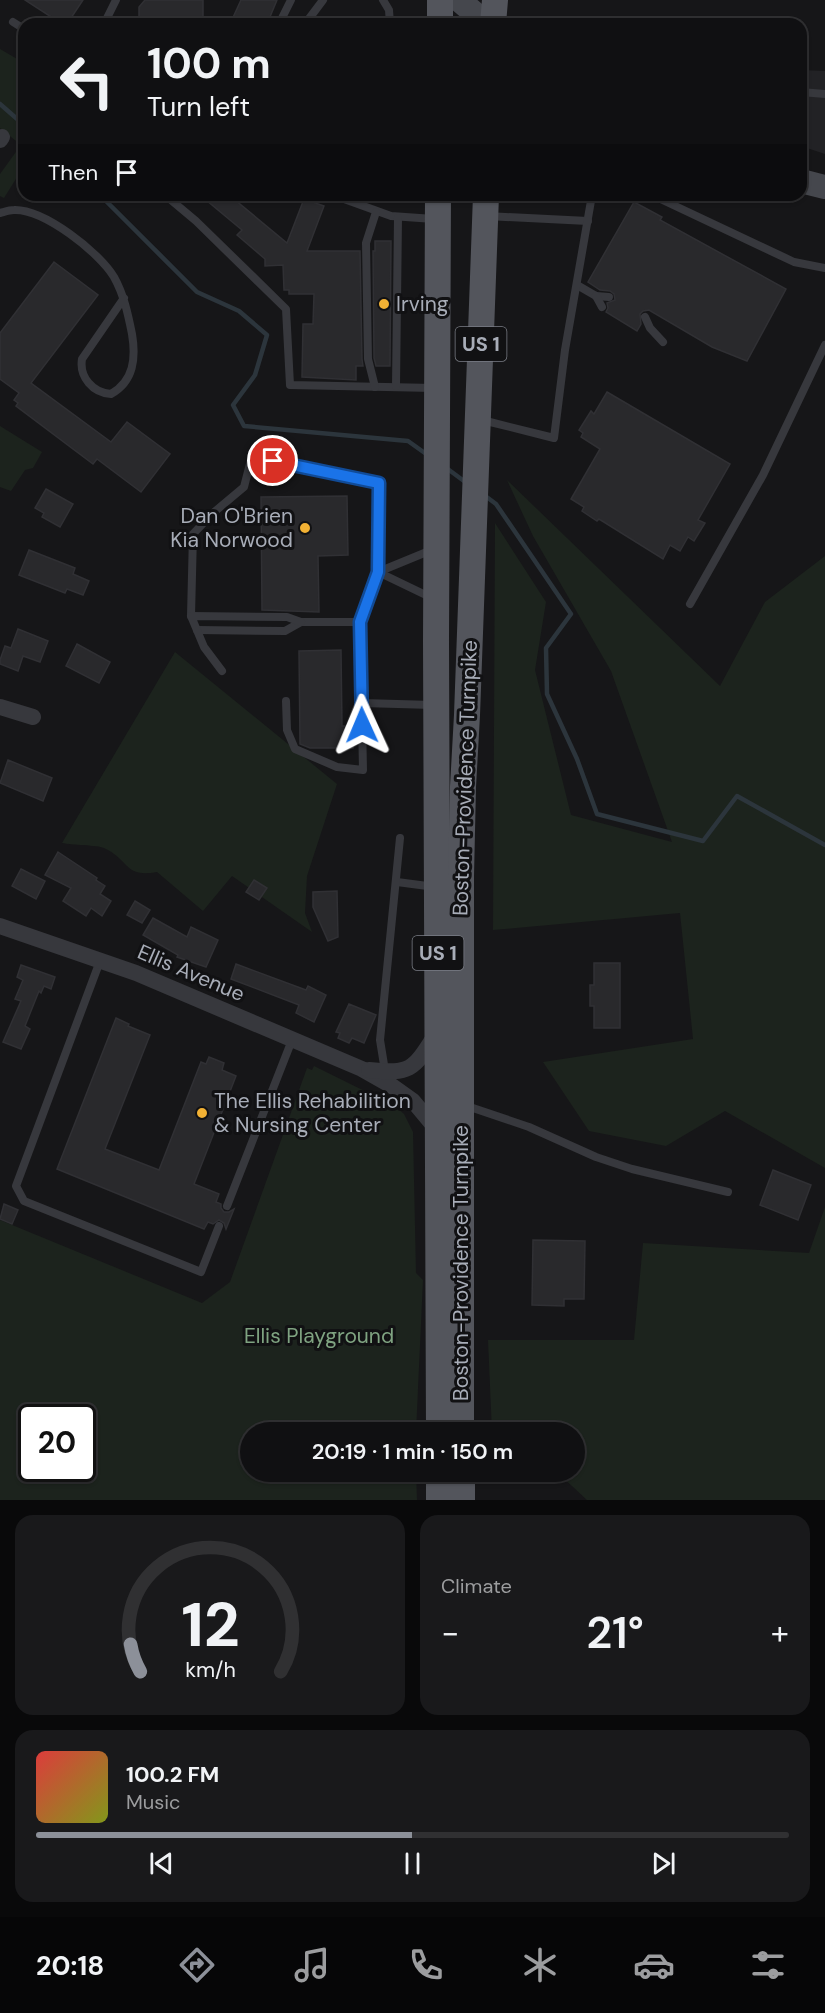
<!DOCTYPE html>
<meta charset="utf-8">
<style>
body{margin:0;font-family:"DM Sans",sans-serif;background:#19191b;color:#f1f3f6;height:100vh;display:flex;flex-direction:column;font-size:22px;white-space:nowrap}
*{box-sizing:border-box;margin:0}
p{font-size:20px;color:#9c9d9f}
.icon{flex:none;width:33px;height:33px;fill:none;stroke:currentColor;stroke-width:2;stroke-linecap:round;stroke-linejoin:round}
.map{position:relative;height:1500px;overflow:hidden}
.panel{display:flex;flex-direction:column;gap:15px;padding:15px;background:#09090a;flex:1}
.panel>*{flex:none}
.banner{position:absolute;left:18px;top:18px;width:789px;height:183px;border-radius:18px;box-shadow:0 2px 4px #0004,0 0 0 2px #303032;background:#101012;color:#f1f3f6;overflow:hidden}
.speed{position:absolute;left:18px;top:1404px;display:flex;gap:12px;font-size:30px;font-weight:700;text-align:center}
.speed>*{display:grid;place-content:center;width:78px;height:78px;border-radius:50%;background:#101012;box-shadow:0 2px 4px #0004,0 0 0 2px #303032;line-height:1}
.speed .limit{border:3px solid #111;border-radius:9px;background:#fff;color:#111}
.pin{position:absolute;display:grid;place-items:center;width:51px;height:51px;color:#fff;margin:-26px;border:3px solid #fff;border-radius:50%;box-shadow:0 2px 6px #0007}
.me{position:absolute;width:66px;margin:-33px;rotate:359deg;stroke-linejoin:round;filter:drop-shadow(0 0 4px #0008)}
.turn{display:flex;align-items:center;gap:21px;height:126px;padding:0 30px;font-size:27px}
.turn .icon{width:78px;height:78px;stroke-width:2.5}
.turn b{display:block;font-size:42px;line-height:51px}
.then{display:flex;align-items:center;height:57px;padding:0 30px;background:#0003;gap:12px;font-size:22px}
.big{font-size:45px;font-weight:600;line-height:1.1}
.panel .tile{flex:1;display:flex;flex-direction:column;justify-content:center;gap:9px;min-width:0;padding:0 21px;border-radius:18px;background:#19191b}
.panel .dial{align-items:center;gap:0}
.dial svg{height:156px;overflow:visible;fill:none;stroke:#303032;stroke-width:7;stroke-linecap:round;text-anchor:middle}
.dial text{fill:#f1f3f6;stroke:none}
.song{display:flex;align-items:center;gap:18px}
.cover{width:72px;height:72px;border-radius:9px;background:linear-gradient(135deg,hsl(0 70% 55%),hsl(70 70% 35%))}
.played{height:6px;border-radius:3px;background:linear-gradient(90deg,#8c9099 50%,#303032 50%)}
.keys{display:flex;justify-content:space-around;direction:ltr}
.heat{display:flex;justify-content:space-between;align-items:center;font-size:33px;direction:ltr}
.panel .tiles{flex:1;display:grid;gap:15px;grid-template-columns:1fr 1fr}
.tile:last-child{grid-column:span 2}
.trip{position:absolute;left:240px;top:1422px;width:345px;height:60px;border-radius:30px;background:#101012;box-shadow:0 2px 4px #0004,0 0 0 2px #303032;font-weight:600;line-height:60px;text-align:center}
.tab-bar{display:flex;height:96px;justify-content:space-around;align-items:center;background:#060607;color:#9c9d9f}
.tab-bar .icon{width:42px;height:42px}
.tab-bar .on{color:#8c9099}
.tab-bar b{font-size:27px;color:#f1f3f6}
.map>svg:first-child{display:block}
.built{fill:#222225}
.green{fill:#1c231d;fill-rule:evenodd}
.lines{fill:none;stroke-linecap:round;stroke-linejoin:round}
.stream{stroke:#2c353c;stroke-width:4.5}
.building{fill:#29292c;stroke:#303034;stroke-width:1.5}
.lane{stroke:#37383d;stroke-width:8}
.street{stroke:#37383d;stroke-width:16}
.secondary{stroke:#45474d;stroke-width:24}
.primary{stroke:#53555c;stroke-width:26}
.route-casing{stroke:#114b97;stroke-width:15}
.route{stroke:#1a73e8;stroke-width:10}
.poi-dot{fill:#f2b134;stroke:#111113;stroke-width:2}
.labels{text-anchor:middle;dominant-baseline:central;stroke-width:6;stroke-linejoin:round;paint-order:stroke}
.shield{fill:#111113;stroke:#7b7e86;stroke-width:1.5}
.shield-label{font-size:20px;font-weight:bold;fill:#a8adb8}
.poi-label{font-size:21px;fill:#a8adb8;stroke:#111113;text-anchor:start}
.street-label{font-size:21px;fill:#a8adb8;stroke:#111113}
.park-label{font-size:21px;fill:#7fa381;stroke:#111113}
</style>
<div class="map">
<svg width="825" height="1500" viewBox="0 0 825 1500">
<rect width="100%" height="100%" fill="#161618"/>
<polygon class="built" points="801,70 825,71 825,154 801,146"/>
<g class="green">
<polygon points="0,49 24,63 24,166 4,198 0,196 0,174 21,145 0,128"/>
<polygon points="0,426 42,452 33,468 25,470 11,491 0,487"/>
<polygon points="507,480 720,686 765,602 825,556 825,1168 725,1111 666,1146 589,1131 543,1062 693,1039 680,913 493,930 495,523 546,602 535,670 571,815 672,842 611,671 533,536"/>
<path d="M 175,652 L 337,784 L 307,876 L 305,913 L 312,932 L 232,876 L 203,911 L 157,872 C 124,878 130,860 104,848 C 97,845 72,845 62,843 Z"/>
<path d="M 314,1066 L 395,1106 L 404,1114 L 413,1132 L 416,1273 L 423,1280 L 416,1432 L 250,1432 L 250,1472 L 416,1472 L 417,1500 L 0,1500 L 0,1220 L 202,1303 L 230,1282 L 307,1068 L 312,1070 ZM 32,1418 L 82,1418 L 82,1468 L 32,1468 Z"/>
<polygon points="825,1207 825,1500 587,1500 557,1472 574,1472 574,1432 492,1432 488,1340 634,1340 643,1243 809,1253"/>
</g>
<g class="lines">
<g class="stream">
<polyline points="0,104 24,125"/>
<polyline points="100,195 197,292 239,311 267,335 255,375 233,405 244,426 408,441 429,456"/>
<polyline points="445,467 468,484"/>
<polyline points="484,495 496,504 571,614 546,648 547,694 577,759 597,814 703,841 737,796 825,845"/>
</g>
</g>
<g class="building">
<polygon points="25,0 83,0 67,24 62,24"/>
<polygon points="145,0 203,0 203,24 139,24 139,7"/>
<polygon points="241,0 277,0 267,24 230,24"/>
<polygon points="200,195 229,195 287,243 304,199 324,206 307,251 360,251 362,359 363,366 356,366 356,380 302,377 303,324 313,324 314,294 289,294 289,290 284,290 283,265 265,266 265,259 237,235 242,230"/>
<polygon points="634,202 662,217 660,220 786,289 747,361 712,347 649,310 643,311 640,314 641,324 637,331 606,312 608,308 607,303 615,300 614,294 610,291 600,290 588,282"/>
<polygon points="375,241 391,241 390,366 376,366 374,358 373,251 375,251"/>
<polygon points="54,262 98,295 31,383 111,442 127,422 170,454 141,492 97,459 93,464 16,406 18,403 14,400 19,393 0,379 0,333"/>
<polygon points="607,392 730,464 698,520 705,523 694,541 688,537 680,551 670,545 663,559 599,519 597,521 582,511 584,507 571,499 600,449 581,437 583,433 579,430 591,411 594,414"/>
<polygon points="46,489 73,504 60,527 42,517 44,513 35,508"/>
<polygon points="347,496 348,555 318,556 319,612 262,610 261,497"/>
<polygon points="29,550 75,568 73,574 89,581 83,595 67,589 65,593 19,575"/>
<polygon points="18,629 48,641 40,662 23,656 18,671 0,664 0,660 5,646 11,648"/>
<polygon points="77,644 110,662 99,683 66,666"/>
<polygon points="341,650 342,726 353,726 353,748 310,748 300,744 299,651"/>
<polygon points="8,760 52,778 43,801 0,783"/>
<polygon points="58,852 97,878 96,880 105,886 100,894 111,901 102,916 91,908 86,916 63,901 71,888 45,875"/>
<polygon points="21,869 45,881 36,899 12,886"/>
<polygon points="254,880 267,888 259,900 246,892"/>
<polygon points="337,891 338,937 328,941 313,907 313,892"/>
<polygon points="135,901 150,910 142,923 127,915"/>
<polygon points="153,918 187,937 191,927 218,940 206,967 177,957 178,955 143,935"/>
<polygon points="594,963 620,963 620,1028 594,1028 594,1006 590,1006 590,985 594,985"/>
<polygon points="236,964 306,990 308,986 326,995 314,1022 296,1013 299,1005 231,979"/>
<polygon points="21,965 55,977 51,989 44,986 41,993 39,991 25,1026 30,1029 21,1049 3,1042 21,1001 15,999 23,980 17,977"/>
<polygon points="349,1004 376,1015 364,1043 352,1038 349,1043 338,1038 340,1033 336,1032"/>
<polygon points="116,1018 129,1024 128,1026 150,1035 105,1149 159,1170 201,1062 206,1064 209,1057 224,1063 222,1070 236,1076 194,1184 219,1194 216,1202 221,1204 221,1208 224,1212 229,1212 234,1209 226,1229 224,1223 219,1220 213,1224 208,1222 204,1229 57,1169"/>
<polygon points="773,1170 811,1185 798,1220 760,1205"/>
<polygon points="4,1204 18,1210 12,1224 0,1219"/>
<polygon points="533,1240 585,1241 584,1299 564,1299 564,1306 532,1305"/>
</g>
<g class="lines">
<g class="lane">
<polyline points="383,0 389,10 390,24"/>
<polyline points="13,22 24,29"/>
<polyline points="104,24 116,0"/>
<polyline points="279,24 291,0"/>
<polyline points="305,24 323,0"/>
<polyline points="801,92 825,94"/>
<polyline points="165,195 196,221 286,309 290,385 434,388"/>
<polyline points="333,195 391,216 434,219"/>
<polyline points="652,195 794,262 825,268"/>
<path d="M 0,213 C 4,212 9,210 14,210 C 44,209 99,252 114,277 C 124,295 128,314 132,334 C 136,358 134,381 111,394 C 93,393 79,377 82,359 L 124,298"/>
<polyline points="487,216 588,221"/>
<polyline points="577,285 596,296 609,297"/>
<polyline points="596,296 602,307"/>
<polyline points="645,317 650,328 663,342"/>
<polyline points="396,386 398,218"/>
<polyline points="375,387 368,359 366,243 376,212"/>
<polyline points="482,420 554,438 565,350 592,195"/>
<polyline points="378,572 432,598"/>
<polyline points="378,572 434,549"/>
<polyline points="690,604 763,475 825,345"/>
<polyline points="191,616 193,534 213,513 244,487 252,456 379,483 378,572 360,622 301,622 285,631 197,630"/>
<polyline points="222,671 204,647 191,616 287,617 301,622"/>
<polyline points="286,701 287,730 295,749 337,767 363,770 360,622"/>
<polyline points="362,703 433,705"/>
<polyline points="397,882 435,887"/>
<polyline points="100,961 16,1186 24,1201 201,1272 219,1226"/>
<polyline points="385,1071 380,1040 400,838"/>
<polyline points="464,1105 529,1127 596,1157 632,1169 728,1192"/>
<polyline points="227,1206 292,1040"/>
</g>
<g class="street">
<polyline points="0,140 2,137"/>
<polyline points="0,707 33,717"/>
<polyline points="0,926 136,973 362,1069 392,1086 413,1101 438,1131"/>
<path d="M 369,1070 C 412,1074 413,1070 436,1034"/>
</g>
<g class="secondary">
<polyline points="459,0 487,24"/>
<polyline points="801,181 825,187"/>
</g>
<g class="primary">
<polyline points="440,24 440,0"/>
<polyline points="493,24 495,0"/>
<polyline points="438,195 436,641 439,1432"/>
<polyline points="461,1432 461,876 463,787 467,715 486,195"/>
<polyline points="439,1472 439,1500"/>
<polyline points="462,1472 462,1500"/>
</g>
</g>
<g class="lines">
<g class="route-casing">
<polyline id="route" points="273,461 379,483 378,572 360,622 362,725"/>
</g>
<use href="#route" class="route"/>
</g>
<g class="poi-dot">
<circle cx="384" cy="304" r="6"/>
<circle cx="305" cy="528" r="6"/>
<circle cx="202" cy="1113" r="6"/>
</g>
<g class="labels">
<g class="shield">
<rect x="455.5" y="327" width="51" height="34" rx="4.5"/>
<rect x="412.5" y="936" width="51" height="34" rx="4.5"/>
</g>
<g class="shield-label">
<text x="481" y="344">US 1</text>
<text x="438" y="953">US 1</text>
</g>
<g class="poi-label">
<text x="396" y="304">Irving</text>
<text x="293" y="516" text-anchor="end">Dan O'Brien<tspan x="293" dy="24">Kia Norwood</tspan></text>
<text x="214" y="1101">The Ellis Rehabilition<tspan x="214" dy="24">&amp; Nursing Center</tspan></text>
</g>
<g class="street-label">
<text transform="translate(465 778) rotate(-88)">Boston-Providence Turnpike</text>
<text transform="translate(191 973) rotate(23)">Ellis Avenue</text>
<text transform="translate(461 1263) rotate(-90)">Boston-Providence Turnpike</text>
</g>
<g class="park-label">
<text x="319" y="1336">Ellis Playground</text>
</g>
</g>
</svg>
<div class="speed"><div class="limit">20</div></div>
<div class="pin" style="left:273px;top:461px;background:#d93025"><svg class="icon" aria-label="arrive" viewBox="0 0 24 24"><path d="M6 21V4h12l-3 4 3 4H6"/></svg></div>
<svg class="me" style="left:362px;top:725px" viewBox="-20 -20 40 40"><path d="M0-17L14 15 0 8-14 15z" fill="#1a73e8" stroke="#fff" stroke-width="4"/></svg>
<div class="trip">20:19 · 1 min · 150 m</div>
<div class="banner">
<div class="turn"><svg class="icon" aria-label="left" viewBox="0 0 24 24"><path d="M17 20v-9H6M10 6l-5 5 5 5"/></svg><div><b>100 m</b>Turn left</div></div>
<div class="then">Then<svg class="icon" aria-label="arrive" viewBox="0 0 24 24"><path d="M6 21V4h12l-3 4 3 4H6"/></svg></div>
</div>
</div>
<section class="panel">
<div class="tiles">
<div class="tile dial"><svg viewBox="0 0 100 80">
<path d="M14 69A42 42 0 1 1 86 69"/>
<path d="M14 69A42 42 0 0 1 9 55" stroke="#8c9099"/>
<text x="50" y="56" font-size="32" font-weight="700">12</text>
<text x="50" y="72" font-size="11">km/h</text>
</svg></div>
<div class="tile"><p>Climate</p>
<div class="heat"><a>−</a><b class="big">21°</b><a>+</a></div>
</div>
<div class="tile">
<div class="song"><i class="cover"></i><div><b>100.2 FM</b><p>Music</p></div></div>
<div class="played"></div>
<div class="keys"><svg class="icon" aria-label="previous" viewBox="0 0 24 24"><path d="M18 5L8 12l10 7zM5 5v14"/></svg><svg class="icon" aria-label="pause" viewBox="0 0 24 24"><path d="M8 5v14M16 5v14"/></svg><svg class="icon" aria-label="next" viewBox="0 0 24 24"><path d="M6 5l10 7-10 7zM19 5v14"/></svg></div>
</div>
</div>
</section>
<nav class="tab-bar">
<b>20:18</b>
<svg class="icon on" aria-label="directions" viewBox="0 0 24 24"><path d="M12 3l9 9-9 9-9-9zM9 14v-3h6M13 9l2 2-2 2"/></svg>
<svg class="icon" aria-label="music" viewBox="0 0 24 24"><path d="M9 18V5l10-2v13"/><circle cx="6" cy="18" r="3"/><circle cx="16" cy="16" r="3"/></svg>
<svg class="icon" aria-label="phone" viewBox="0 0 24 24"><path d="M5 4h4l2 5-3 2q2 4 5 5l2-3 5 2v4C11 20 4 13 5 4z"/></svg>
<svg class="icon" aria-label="climate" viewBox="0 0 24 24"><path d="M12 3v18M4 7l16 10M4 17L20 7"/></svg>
<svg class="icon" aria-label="car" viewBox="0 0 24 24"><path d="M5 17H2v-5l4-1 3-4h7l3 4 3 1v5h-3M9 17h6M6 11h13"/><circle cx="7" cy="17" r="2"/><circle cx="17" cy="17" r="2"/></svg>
<svg class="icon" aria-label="filters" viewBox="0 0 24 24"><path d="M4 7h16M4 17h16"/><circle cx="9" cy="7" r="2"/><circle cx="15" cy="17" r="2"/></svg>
</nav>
